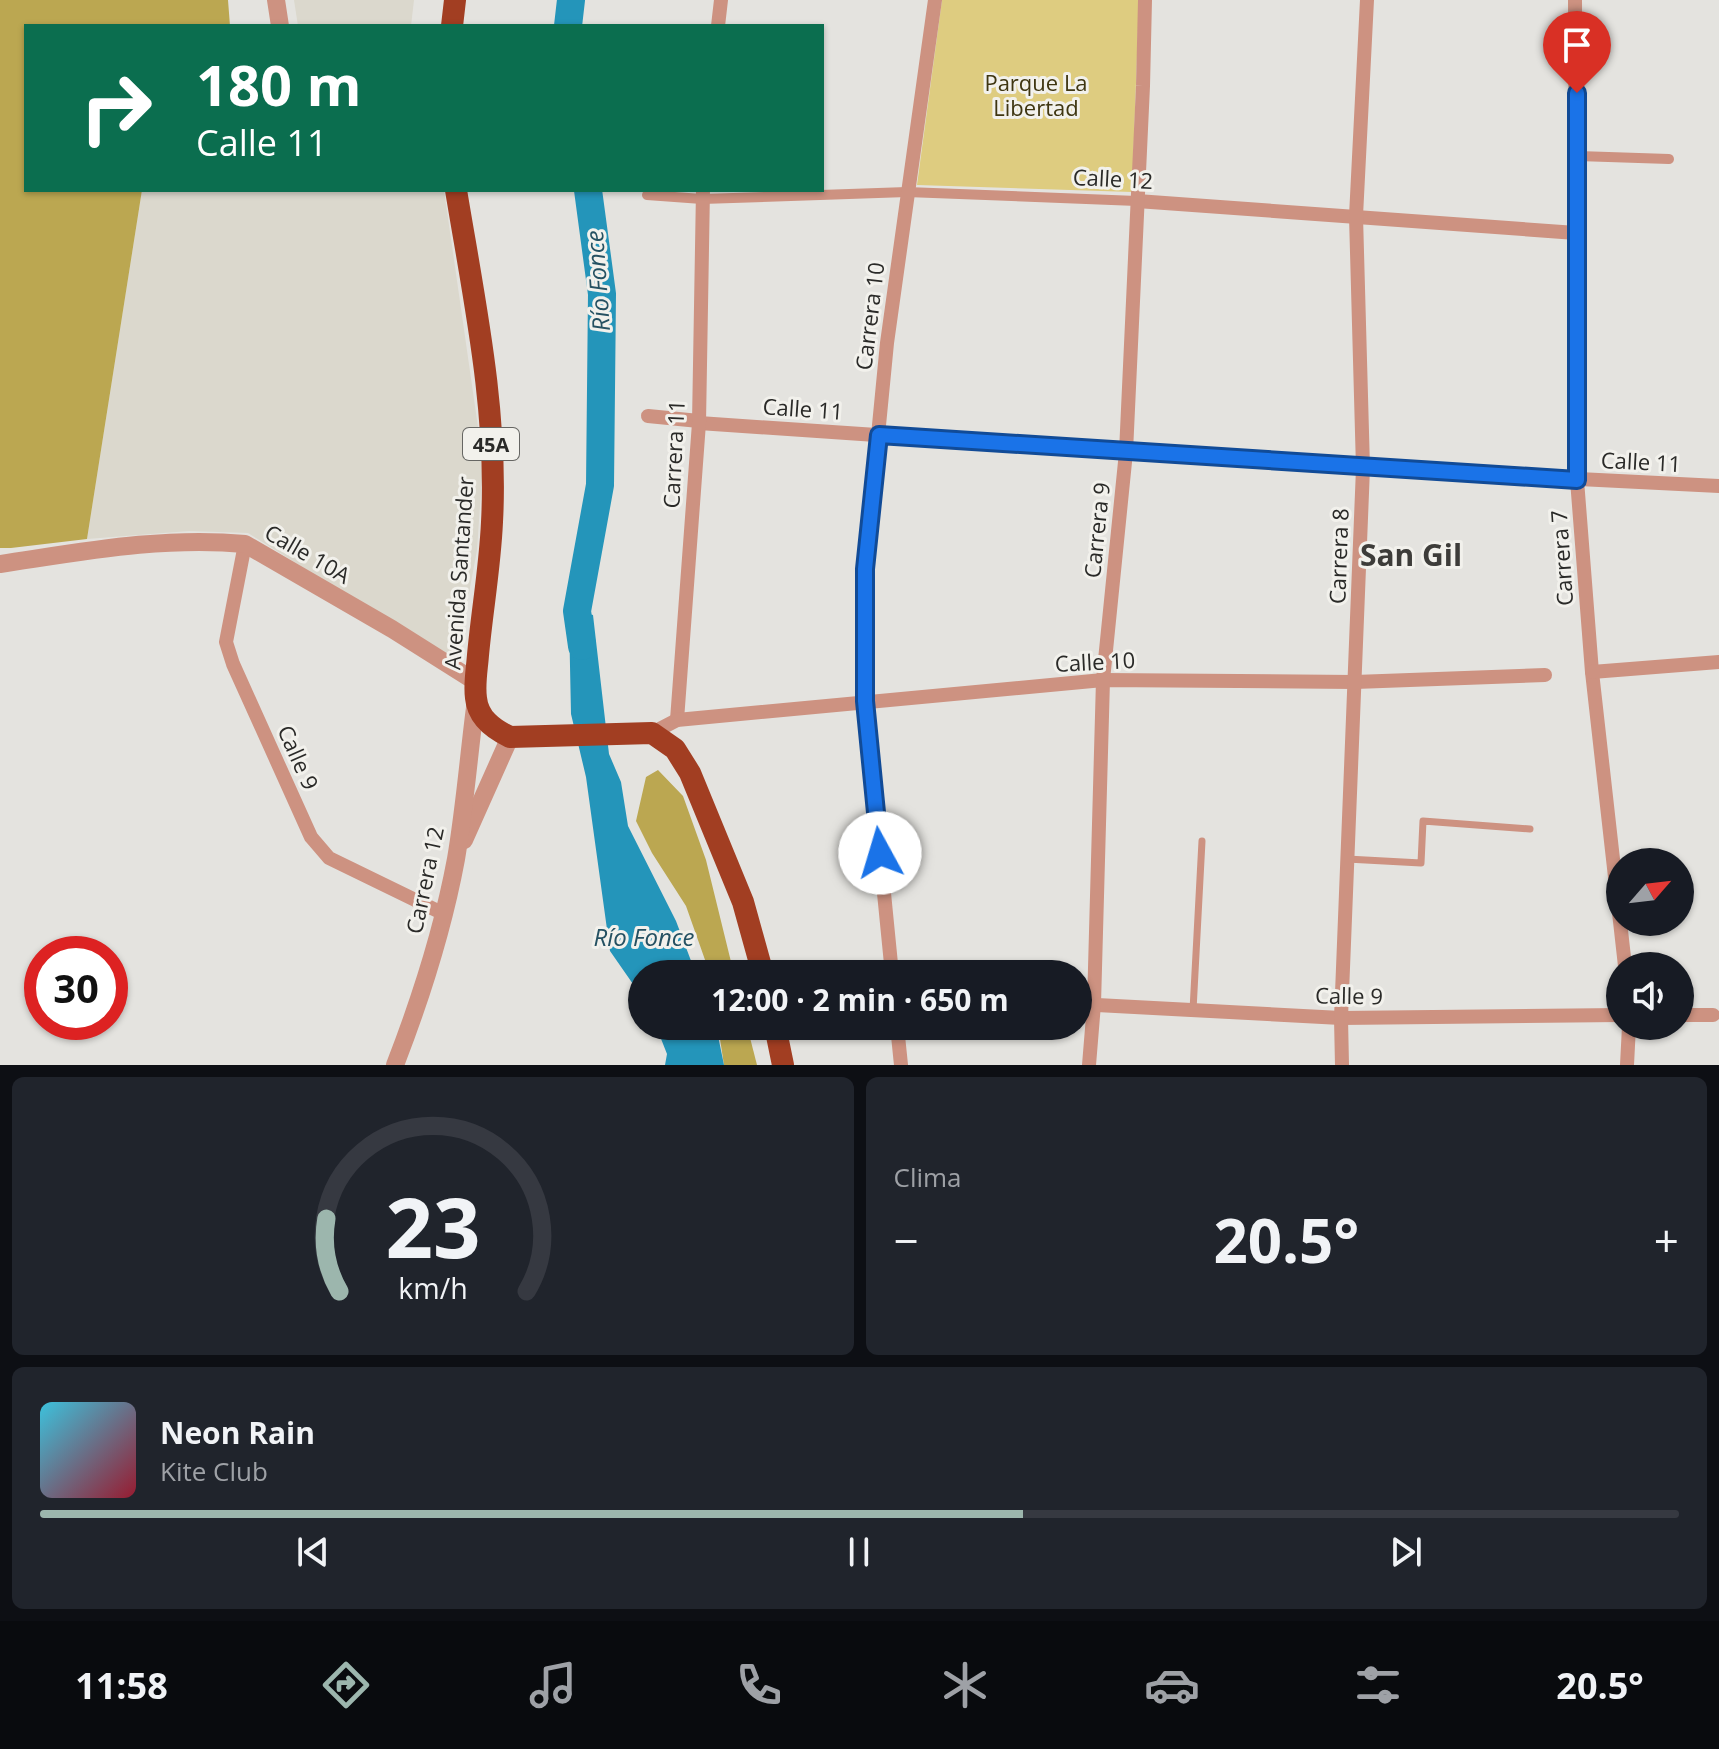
<!DOCTYPE html>
<html lang="es">
<meta charset="utf-8">
<style>
body{margin:0;font-family:"Open Sans",sans-serif;background:#20242c;color:#f1f3f6;height:100vh;display:flex;flex-direction:column;font-size:30px;white-space:nowrap}
*{box-sizing:border-box;margin:0}
p{font-size:26px;color:#9ea1a6}
.icon{flex:none;width:44px;height:44px;fill:none;stroke:currentColor;stroke-width:2;stroke-linecap:round;stroke-linejoin:round}
.map{position:relative;height:1065px;overflow:hidden}
.side{display:flex;flex-direction:column;gap:12px;padding:12px;background:#0d0f14;flex:1}
.side>*{flex:none}
.top-card{position:absolute;left:24px;top:24px;width:800px;height:168px;border-radius:0px;box-shadow:0 2px 6px #0004;background:#0b6e4f;color:#fff;overflow:hidden}
.needle{width:52px;rotate:62deg}
.controls{position:absolute;left:1606px;top:848px;display:grid;gap:16px}
.controls a{display:grid;place-items:center;width:88px;height:88px;border-radius:50%;background:#171b24;box-shadow:0 2px 6px #0004;font-size:40px}
.speed{position:absolute;left:24px;top:936px;display:flex;gap:16px;font-size:40px;font-weight:700;text-align:center}
.speed>*{display:grid;place-content:center;width:104px;height:104px;border-radius:50%;background:#171b24;box-shadow:0 2px 6px #0004;line-height:1}
.speed .limit{border:12px solid #d22;background:#fff;color:#111}
.pin{position:absolute;display:grid;place-items:center;width:68px;height:68px;color:#fff;margin:-82px -34px;border-radius:50% 50% 50% 0;rotate:-45deg;box-shadow:0 0 8px #0007}
.pin .icon{rotate:45deg}
.me{position:absolute;width:88px;margin:-44px;rotate:354deg;stroke-linejoin:round;filter:drop-shadow(0 0 6px #0008)}
.turn{display:flex;align-items:center;gap:28px;height:168px;padding:0 40px;font-size:36px}
.turn .icon{width:104px;height:104px;stroke-width:2.5}
.turn b{display:block;font-size:56px;line-height:68px}
.big{font-size:60px;font-weight:700;line-height:1.1}
.side .widget{flex:1;display:flex;flex-direction:column;justify-content:center;gap:12px;min-width:0;padding:0 28px;border-radius:12px;background:#20242c}
.side .dial{align-items:center;gap:0}
.dial svg{height:208px;overflow:visible;fill:none;stroke:#363941;stroke-width:7;stroke-linecap:round;text-anchor:middle}
.dial text{fill:#f1f3f6;stroke:none}
.song{display:flex;align-items:center;gap:24px}
.cover{width:96px;height:96px;border-radius:12px;background:linear-gradient(135deg,hsl(190 70% 55%),hsl(350 70% 35%))}
.played{height:8px;border-radius:4px;background:linear-gradient(90deg,#9cb6ad 60%,#363941 60%)}
.keys{display:flex;justify-content:space-around;direction:ltr}
.heat{display:flex;justify-content:space-between;align-items:center;font-size:44px;direction:ltr}
.side .tiles{flex:1;display:grid;gap:12px;grid-template-columns:1fr 1fr}
.widget:last-child{grid-column:span 2}
.trip{position:absolute;left:628px;top:960px;width:464px;height:80px;border-radius:40px;background:#171b24;box-shadow:0 2px 6px #0004;font-weight:700;line-height:80px;text-align:center}
.tabs{display:flex;height:128px;justify-content:space-around;align-items:center;background:#090b0e;color:#9ea1a6}
.tabs .icon{width:56px;height:56px}
.tabs .selected{color:#9cb6ad}
.tabs b{font-size:36px;color:#f1f3f6}
.map>svg:first-child{display:block}
.built{fill:#dbd8cd}
.green{fill:#decc80}
.forest{fill:#bba751}
.water{fill:#2495ba}
.lines{fill:none;stroke-linecap:round;stroke-linejoin:round}
.river{stroke:#2495ba;stroke-width:28}
.service{stroke:#cd9281;stroke-width:7}
.pedestrian{stroke:#cd9281;stroke-width:10}
.minor{stroke:#cd9281;stroke-width:14}
.tertiary{stroke:#cd9281;stroke-width:18}
.trunk{stroke:#a23e22;stroke-width:22}
.route-casing{stroke:#114b97;stroke-width:20}
.route{stroke:#1a73e8;stroke-width:14}
.labels{text-anchor:middle;dominant-baseline:central;stroke-width:6;stroke-linejoin:round;paint-order:stroke}
.shield{fill:#f2f1ec;stroke:#666663;stroke-width:2}
.shield-label{font-size:20px;font-weight:bold;fill:#2a2a28}
.park-label{font-size:22px;fill:#3f3611;stroke:#f2f1ec}
.street-label{font-size:22px;fill:#2a2a28;stroke:#f2f1ec}
.water-label{font-size:24px;font-style:italic;fill:#255162;stroke:#f2f1ec}
.district-label{font-size:30px;font-weight:bold;fill:#3d3c39;stroke:#f2f1ec}
</style>
<div class="map">
<svg width="1719" height="1065" viewBox="0 0 1719 1065">
<rect width="100%" height="100%" fill="#e4e3df"/>
<g class="built">
<polygon points="294,0 414,0 411,26 298,26"/>
<polygon points="142,190 444,190 483,462 477,550 456,663 248,533 189,531 87,539"/>
</g>
<polygon class="green" points="942,0 1139,0 1132,192 917,185"/>
<g class="forest">
<polygon points="0,0 228,0 230,26 26,26 26,190 142,190 87,539 11,548 0,548"/>
<polygon points="658,770 683,796 706,860 734,974 710,974 686,906 652,853 636,821 646,777"/>
<polygon points="718,1026 747,1026 757,1065 724,1065"/>
</g>
<g class="water">
<polygon points="577,611 593,615 609,754 621,782 628,826 676,921 696,974 642,974 642,997 610,951 586,777 571,714 569,618"/>
<polygon points="656,1026 716,1026 724,1065 665,1065 667,1054"/>
</g>
<g class="lines">
<g class="river">
<polyline points="568,26 571,0"/>
<polyline points="582,646 577,611 600,485 602,294 588,190"/>
</g>
<g class="service">
<polyline points="1347,859 1421,863 1423,821 1530,829"/>
<polyline points="1193,1010 1202,841"/>
</g>
<g class="pedestrian">
<polyline points="1578,156 1669,159"/>
<polyline points="647,195 702,199 907,192 1137,201"/>
</g>
<g class="minor">
<polyline points="1575,0 1577,480 1592,672 1625,966"/>
<polyline points="718,26 721,0"/>
<polyline points="1137,201 1576,233"/>
<polyline points="648,416 699,421"/>
<polyline points="699,423 1363,468 1719,486"/>
<polyline points="245,544 226,642 233,664 311,837 329,858 444,914"/>
<polyline points="1592,672 1719,662"/>
<polyline points="677,720 699,423 703,190"/>
<polyline points="652,733 677,720 1103,680 1355,682 1545,675"/>
<polyline points="892,974 865,701 865,569 887,343 935,0"/>
<polyline points="1078,1004 1341,1018 1620,1015"/>
<polyline points="1680,1015 1713,1015"/>
<polyline points="897,1026 901,1065"/>
<polyline points="1089,1065 1094,1004 1103,680 1126,452 1143,86 1145,0"/>
<polyline points="1342,1065 1341,1018 1363,468 1356,216 1367,0"/>
<polyline points="1627,1065 1629,1026"/>
</g>
<g class="tertiary">
<polyline points="276,0 280,26"/>
<path d="M 0,564 C 81,552 163,536 245,544 L 392,629 L 476,682"/>
<polyline points="464,840 510,737"/>
<path d="M 395,1065 C 421,998 443,929 456,859 C 465,806 469,752 476,700"/>
</g>
<g class="trunk">
<polyline points="452,26 455,0"/>
<path d="M 456,190 C 474,299 498,411 492,522 C 490,567 482,611 478,655 C 477,669 474,684 476,698 C 478,718 493,729 510,737 L 652,733 L 675,749 L 690,773 L 743,902 L 763,974"/>
<polyline points="775,1026 783,1065"/>
</g>
</g>
<g class="lines">
<g class="route-casing">
<polyline id="route" points="880,853 865,701 865,569 879,435 1577,480 1577,93"/>
</g>
<use href="#route" class="route"/>
</g>
<g class="labels">
<rect class="shield" x="463" y="428" width="56" height="32" rx="6"/>
<g class="shield-label">
<text x="491" y="444">45A</text>
</g>
<g class="park-label">
<text x="1036" y="82">Parque La<tspan x="1036" dy="25">Libertad</tspan></text>
</g>
<g class="street-label">
<text transform="translate(1113 178) rotate(3)">Calle 12</text>
<text transform="translate(869 316) rotate(-83)">Carrera 10</text>
<text transform="translate(803 408) rotate(4)">Calle 11</text>
<text transform="translate(673 454) rotate(-87)">Carrera 11</text>
<text transform="translate(1641 461) rotate(3)">Calle 11</text>
<text transform="translate(1096 530) rotate(-84)">Carrera 9</text>
<text transform="translate(308 553) rotate(30)">Calle 10A</text>
<text transform="translate(1338 556) rotate(-88)">Carrera 8</text>
<text transform="translate(1561 558) rotate(-94)">Carrera 7</text>
<text transform="translate(458 573) rotate(-86)">Avenida Santander</text>
<text transform="translate(1095 661) rotate(-3)">Calle 10</text>
<text transform="translate(299 757) rotate(66)">Calle 9</text>
<text transform="translate(424 880) rotate(-78)">Carrera 12</text>
<text transform="translate(1349 995) rotate(1)">Calle 9</text>
</g>
<g class="water-label">
<text transform="translate(597 281) rotate(-94)">Río Fonce</text>
<text x="644" y="936">Río Fonce</text>
</g>
<g class="district-label">
<text x="1411" y="554">San Gil</text>
</g>
</g>
</svg>
<div class="controls">
<a><svg class="needle" viewBox="-14 -14 28 28"><path d="M0-13l5 13h-10z" fill="#e53935"/><path d="M0 13l5-13h-10z" fill="#9ea1a6"/></svg></a>
<a><svg class="icon" aria-label="sound" viewBox="0 0 24 24"><path d="M4 9h4l5-4v14l-5-4H4zM17 9q2 3 0 6"/></svg></a>
</div>
<div class="speed"><div class="limit">30</div></div>
<div class="pin" style="left:1577px;top:93px;background:#d93025"><svg class="icon" aria-label="arrive" viewBox="0 0 24 24"><path d="M6 21V4h12l-3 4 3 4H6"/></svg></div>
<svg class="me" style="left:880px;top:853px" viewBox="-20 -20 40 40"><circle r="19" fill="#fff"/><path d="M0-13L10 11 0 6-10 11z" fill="#1a73e8"/></svg>
<div class="trip">12:00 · 2 min · 650 m</div>
<div class="top-card">
<div class="turn"><svg class="icon" aria-label="right" viewBox="0 0 24 24"><path d="M7 20v-9h11M14 6l5 5-5 5"/></svg><div><b>180 m</b>Calle 11</div></div>
</div>
</div>
<section class="side">
<div class="tiles">
<div class="widget dial"><svg viewBox="0 0 100 80">
<path d="M14 69A42 42 0 1 1 86 69"/>
<path d="M14 69A42 42 0 0 1 9 41" stroke="#9cb6ad"/>
<text x="50" y="56" font-size="32" font-weight="700">23</text>
<text x="50" y="72" font-size="11">km/h</text>
</svg></div>
<div class="widget"><p>Clima</p>
<div class="heat"><a>−</a><b class="big">20.5°</b><a>+</a></div>
</div>
<div class="widget">
<div class="song"><i class="cover"></i><div><b>Neon Rain</b><p>Kite Club</p></div></div>
<div class="played"></div>
<div class="keys"><svg class="icon" aria-label="previous" viewBox="0 0 24 24"><path d="M18 5L8 12l10 7zM5 5v14"/></svg><svg class="icon" aria-label="pause" viewBox="0 0 24 24"><path d="M8 5v14M16 5v14"/></svg><svg class="icon" aria-label="next" viewBox="0 0 24 24"><path d="M6 5l10 7-10 7zM19 5v14"/></svg></div>
</div>
</div>
</section>
<nav class="tabs">
<b>11:58</b>
<svg class="icon selected" aria-label="directions" viewBox="0 0 24 24"><path d="M12 3l9 9-9 9-9-9zM9 14v-3h6M13 9l2 2-2 2"/></svg>
<svg class="icon" aria-label="music" viewBox="0 0 24 24"><path d="M9 18V5l10-2v13"/><circle cx="6" cy="18" r="3"/><circle cx="16" cy="16" r="3"/></svg>
<svg class="icon" aria-label="phone" viewBox="0 0 24 24"><path d="M5 4h4l2 5-3 2q2 4 5 5l2-3 5 2v4C11 20 4 13 5 4z"/></svg>
<svg class="icon" aria-label="climate" viewBox="0 0 24 24"><path d="M12 3v18M4 7l16 10M4 17L20 7"/></svg>
<svg class="icon" aria-label="car" viewBox="0 0 24 24"><path d="M5 17H2v-5l4-1 3-4h7l3 4 3 1v5h-3M9 17h6M6 11h13"/><circle cx="7" cy="17" r="2"/><circle cx="17" cy="17" r="2"/></svg>
<svg class="icon" aria-label="filters" viewBox="0 0 24 24"><path d="M4 7h16M4 17h16"/><circle cx="9" cy="7" r="2"/><circle cx="15" cy="17" r="2"/></svg>
<b>20.5°</b>
</nav>
